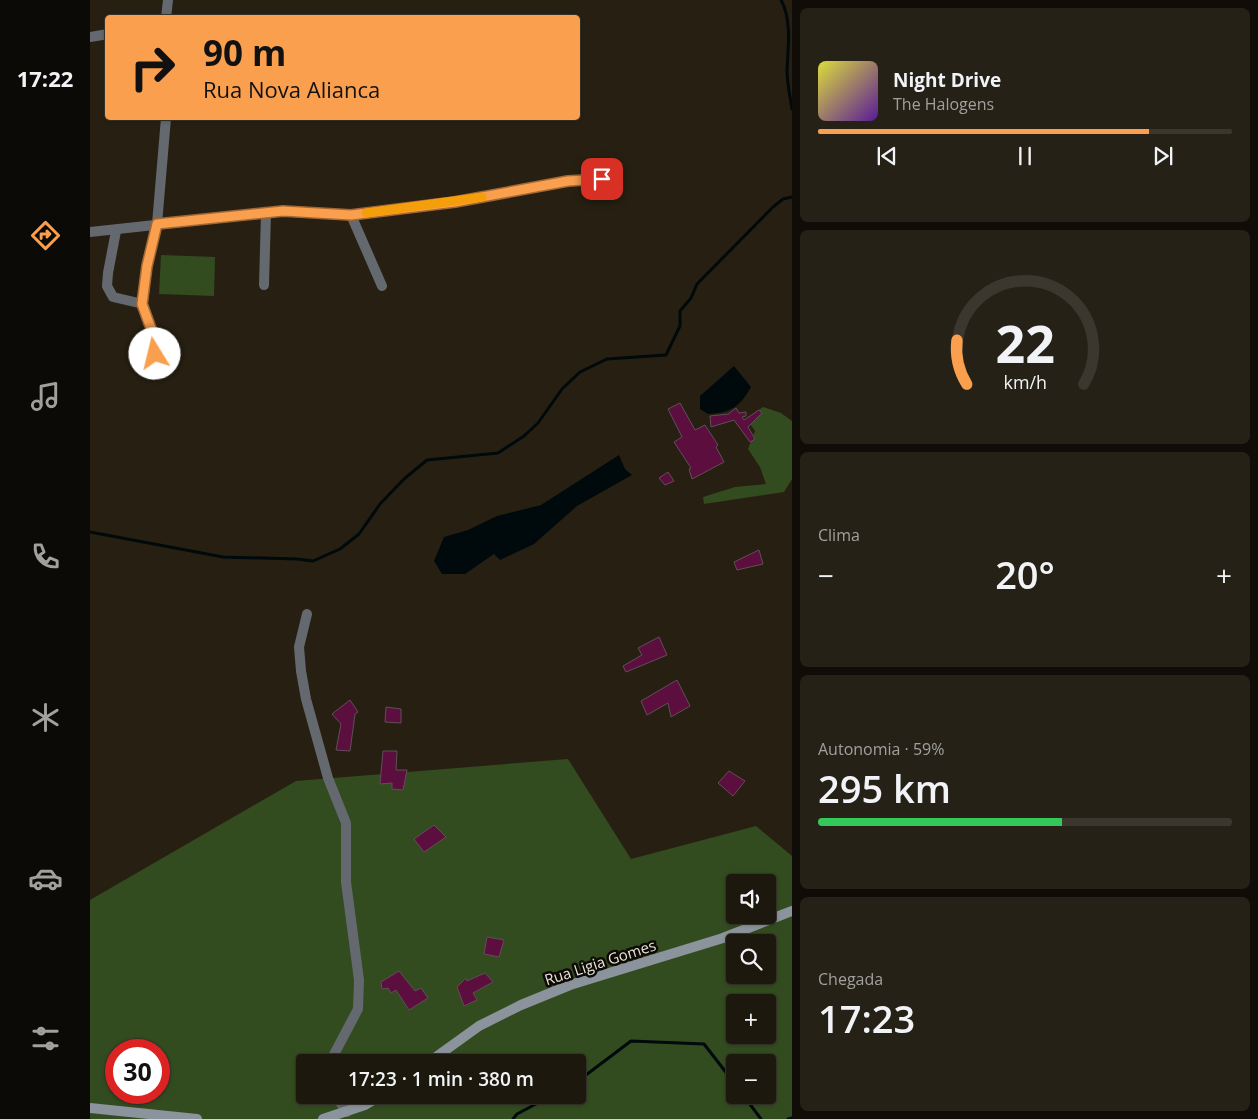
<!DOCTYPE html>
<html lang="pt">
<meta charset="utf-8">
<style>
body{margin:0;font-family:"Open Sans",sans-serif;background:#252117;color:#f1f3f6;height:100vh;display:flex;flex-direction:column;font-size:19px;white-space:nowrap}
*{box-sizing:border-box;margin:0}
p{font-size:16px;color:#a0a09e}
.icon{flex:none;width:28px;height:28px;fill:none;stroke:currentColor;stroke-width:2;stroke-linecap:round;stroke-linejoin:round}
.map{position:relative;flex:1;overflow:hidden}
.panel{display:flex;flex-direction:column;gap:8px;padding:8px;background:#100d08;width:466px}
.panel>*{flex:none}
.top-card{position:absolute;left:15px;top:15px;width:475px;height:105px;border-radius:5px;box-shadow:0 1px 4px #0004,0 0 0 1px #3b372e;background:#fa9f4e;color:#111;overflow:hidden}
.fabs{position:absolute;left:636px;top:874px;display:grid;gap:10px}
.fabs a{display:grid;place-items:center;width:50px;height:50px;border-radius:5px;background:#1d180e;box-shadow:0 1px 4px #0004,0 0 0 1px #3b372e;font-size:25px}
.speed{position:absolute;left:15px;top:1039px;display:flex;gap:10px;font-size:25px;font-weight:700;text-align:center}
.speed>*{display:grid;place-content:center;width:65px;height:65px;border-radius:50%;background:#1d180e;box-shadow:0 1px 4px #0004,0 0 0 1px #3b372e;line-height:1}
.speed .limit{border:8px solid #d22;background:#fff;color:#111}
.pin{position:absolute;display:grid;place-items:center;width:42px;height:42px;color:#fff;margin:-21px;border-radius:10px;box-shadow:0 2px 8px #0006}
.me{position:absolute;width:55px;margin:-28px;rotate:351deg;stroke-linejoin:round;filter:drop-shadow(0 0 4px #0008)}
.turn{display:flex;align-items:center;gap:18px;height:105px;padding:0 15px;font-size:22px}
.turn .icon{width:65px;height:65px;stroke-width:2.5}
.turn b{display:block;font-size:35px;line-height:42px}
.big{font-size:38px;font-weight:600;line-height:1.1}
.panel .tile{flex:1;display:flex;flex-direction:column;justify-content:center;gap:8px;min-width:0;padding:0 18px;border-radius:8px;background:#252117}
.panel .dial{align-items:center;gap:0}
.dial svg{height:130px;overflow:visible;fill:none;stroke:#3b372e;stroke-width:7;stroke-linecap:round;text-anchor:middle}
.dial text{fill:#f1f3f6;stroke:none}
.song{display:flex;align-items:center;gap:15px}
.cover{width:60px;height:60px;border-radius:8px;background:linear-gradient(135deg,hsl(60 70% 55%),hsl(270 70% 35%))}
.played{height:5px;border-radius:2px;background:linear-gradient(90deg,#fa9f4e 80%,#3b372e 80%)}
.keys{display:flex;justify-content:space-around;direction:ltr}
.heat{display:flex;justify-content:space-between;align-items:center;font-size:28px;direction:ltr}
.charge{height:8px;border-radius:4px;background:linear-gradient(90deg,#34c759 59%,#3b372e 0)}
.trip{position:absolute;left:206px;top:1054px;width:290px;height:50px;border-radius:5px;background:#1d180e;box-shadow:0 1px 4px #0004,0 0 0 1px #3b372e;font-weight:600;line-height:50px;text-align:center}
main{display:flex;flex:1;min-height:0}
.menu{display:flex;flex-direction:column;width:90px;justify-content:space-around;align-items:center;background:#0c0a06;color:#a0a09e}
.menu .icon{width:35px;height:35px}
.menu .selected{color:#fa9f4e}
.menu b{font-size:22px;color:#f1f3f6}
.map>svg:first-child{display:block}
.green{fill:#324b1f;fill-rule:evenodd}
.water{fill:#00090b}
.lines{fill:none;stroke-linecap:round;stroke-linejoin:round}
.stream{stroke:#00090b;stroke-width:3}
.building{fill:#5c0e3f;stroke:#604f57}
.street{stroke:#646970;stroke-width:10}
.secondary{stroke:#8b939d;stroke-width:10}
.route-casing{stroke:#a26733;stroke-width:12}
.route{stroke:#fa9f4e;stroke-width:9}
.slow{stroke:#f59e0b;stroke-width:9}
.labels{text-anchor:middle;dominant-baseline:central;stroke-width:5;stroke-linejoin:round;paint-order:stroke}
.street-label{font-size:15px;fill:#e8e3da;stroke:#0d0a05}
</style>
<main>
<nav class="menu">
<b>17:22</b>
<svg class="icon selected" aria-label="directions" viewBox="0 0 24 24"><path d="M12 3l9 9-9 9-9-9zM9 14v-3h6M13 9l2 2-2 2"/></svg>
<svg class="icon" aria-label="music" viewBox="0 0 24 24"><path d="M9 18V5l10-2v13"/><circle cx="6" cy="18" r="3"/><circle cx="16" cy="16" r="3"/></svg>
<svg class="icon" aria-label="phone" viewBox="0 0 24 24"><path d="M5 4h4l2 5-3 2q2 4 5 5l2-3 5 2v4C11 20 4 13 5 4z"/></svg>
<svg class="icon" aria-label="climate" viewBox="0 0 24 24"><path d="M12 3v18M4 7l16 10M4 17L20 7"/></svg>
<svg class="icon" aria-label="car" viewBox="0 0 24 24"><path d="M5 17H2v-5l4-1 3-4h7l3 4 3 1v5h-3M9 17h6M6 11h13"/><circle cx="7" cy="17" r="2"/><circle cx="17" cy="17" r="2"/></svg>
<svg class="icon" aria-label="filters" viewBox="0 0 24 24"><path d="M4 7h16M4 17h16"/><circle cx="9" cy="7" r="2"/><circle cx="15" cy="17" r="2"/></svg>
</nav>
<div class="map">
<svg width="702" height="1119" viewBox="0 0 702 1119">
<rect width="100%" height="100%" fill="#272012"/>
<g class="green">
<polygon points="71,255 125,257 124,296 69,294"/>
<polygon points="673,407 691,413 702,421 702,479 694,492 614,504 613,497 645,487 676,484 670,467 658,449 665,431 660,424 666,412"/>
<path d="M 478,759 L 541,859 L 666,826 L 702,856 L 702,1119 L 0,1119 L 0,900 L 206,781 ZM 645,882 L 678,882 L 678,915 L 645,915 ZM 645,942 L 678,942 L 678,975 L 645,975 ZM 645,1002 L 678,1002 L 678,1035 L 645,1035 ZM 26,1050 L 69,1050 L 69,1092 L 26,1092 ZM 215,1062 L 488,1062 L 488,1095 L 215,1095 ZM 645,1062 L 678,1062 L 678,1095 L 645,1095 Z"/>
</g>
<g class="water">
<path d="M 644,366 L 661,387 C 650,407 640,413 618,414 L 610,409 L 610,396 Z"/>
<polygon points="529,455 535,469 542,475 487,506 444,544 410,560 404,554 375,574 352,574 344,561 354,537 378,530 407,516 451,505"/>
</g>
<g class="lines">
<g class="stream">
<path d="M 691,0 C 702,19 698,49 697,70 C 697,83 700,96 702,109"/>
<polyline points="0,532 133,557 207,559 223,561 250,549 269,534 290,504 314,479 337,460 408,453 434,436 448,423 472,389 490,372 517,359 576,355 590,326 590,311 601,298 607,284 683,207 693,199 702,197"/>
<polyline points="488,1081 541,1041 614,1044 645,1084"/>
<polyline points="653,1095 671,1119"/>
<polyline points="423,1119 427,1114 463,1095"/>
<polyline points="698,1119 702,1118"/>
</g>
</g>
<g class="building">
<polygon points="590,403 605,430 615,425 628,445 626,447 634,462 602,479 599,469 601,468 584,442 592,437 578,409"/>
<polygon points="646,408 649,413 656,412 656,416 652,417 654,420 669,410 672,413 658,427 665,439 660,442 644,420 621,427 620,416 638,414"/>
<polygon points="578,472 584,481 575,485 569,478"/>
<polygon points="669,550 673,564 647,570 644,562"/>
<polygon points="569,637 577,655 536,672 533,666 552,655 548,648"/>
<polygon points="587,680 600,706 581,717 578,703 557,715 551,701"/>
<polygon points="260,700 268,712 265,714 260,751 246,750 251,724 242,714"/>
<polygon points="296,707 311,709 311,723 295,722"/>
<polygon points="293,751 307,751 306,770 317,770 313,790 302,789 302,783 290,784"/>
<polygon points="639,771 655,781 643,796 628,783"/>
<polygon points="344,825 356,837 334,852 324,839"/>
<polygon points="397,937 414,940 409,957 394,954"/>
<polygon points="309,971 325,991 331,988 338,998 319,1010 306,990 301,993 298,988 292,989 291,982"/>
<polygon points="395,973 403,982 383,993 387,1000 374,1006 367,987 376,978 377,981"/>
</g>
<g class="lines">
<g class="street">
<polyline points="76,18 78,0"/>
<polyline points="0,37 18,34"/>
<polyline points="261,215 292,286"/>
<polyline points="26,231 18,273 17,286 23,297 53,304 63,334 65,354"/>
<polyline points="0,232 193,211 261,215 365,202 478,181 512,179"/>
<polyline points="174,285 176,213"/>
<polyline points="53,304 57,267 67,224 76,118"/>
<polyline points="217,614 209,647 211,671 216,699 238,778 256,823 256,882 269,980 268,1009 240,1062"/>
<polyline points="245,1095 257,1112"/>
</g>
<g class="secondary">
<polyline points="339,1062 389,1026 431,1005 480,985 633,938 702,911"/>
<polyline points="0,1108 107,1119"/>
<polyline points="233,1119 275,1105 292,1095"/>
</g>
</g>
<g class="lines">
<g class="route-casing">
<polyline id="route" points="65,354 63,334 52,304 57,266 67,224 193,211 261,215 365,202 478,181 512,179"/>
</g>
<use href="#route" class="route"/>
<polyline class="slow" points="276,213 392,197"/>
</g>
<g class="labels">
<g class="street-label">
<text transform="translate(510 962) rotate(-18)">Rua Ligia Gomes</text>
</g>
</g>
</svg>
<div class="fabs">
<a><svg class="icon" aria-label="sound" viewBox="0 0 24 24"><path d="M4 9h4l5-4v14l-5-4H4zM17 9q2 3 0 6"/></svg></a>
<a><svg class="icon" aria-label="search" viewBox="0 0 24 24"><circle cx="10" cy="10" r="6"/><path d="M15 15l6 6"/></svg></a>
<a>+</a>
<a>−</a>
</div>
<div class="speed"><div class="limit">30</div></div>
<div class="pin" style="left:512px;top:179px;background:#d93025"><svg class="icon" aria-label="arrive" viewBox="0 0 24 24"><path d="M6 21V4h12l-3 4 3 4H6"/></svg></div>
<svg class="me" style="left:65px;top:354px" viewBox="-20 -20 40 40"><circle r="19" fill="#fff"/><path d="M0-13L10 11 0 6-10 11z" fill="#fa9f4e"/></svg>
<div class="trip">17:23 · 1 min · 380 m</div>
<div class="top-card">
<div class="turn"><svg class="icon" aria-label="right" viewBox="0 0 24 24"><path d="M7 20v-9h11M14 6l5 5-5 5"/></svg><div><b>90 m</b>Rua Nova Alianca</div></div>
</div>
</div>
<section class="panel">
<div class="tile">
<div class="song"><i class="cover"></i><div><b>Night Drive</b><p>The Halogens</p></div></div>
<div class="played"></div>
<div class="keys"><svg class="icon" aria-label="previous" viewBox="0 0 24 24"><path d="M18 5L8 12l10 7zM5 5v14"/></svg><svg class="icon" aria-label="pause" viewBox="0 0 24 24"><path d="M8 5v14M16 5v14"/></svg><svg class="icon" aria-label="next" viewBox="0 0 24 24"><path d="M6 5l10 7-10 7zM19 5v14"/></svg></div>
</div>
<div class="tile dial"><svg viewBox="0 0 100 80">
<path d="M14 69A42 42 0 1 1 86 69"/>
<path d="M14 69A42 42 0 0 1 8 42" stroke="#fa9f4e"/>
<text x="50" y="56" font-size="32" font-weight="700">22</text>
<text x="50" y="72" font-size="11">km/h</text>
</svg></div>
<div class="tile"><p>Clima</p>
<div class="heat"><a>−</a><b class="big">20°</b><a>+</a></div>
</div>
<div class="tile"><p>Autonomia · 59%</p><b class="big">295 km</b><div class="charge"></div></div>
<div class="tile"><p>Chegada</p><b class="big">17:23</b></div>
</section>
</main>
